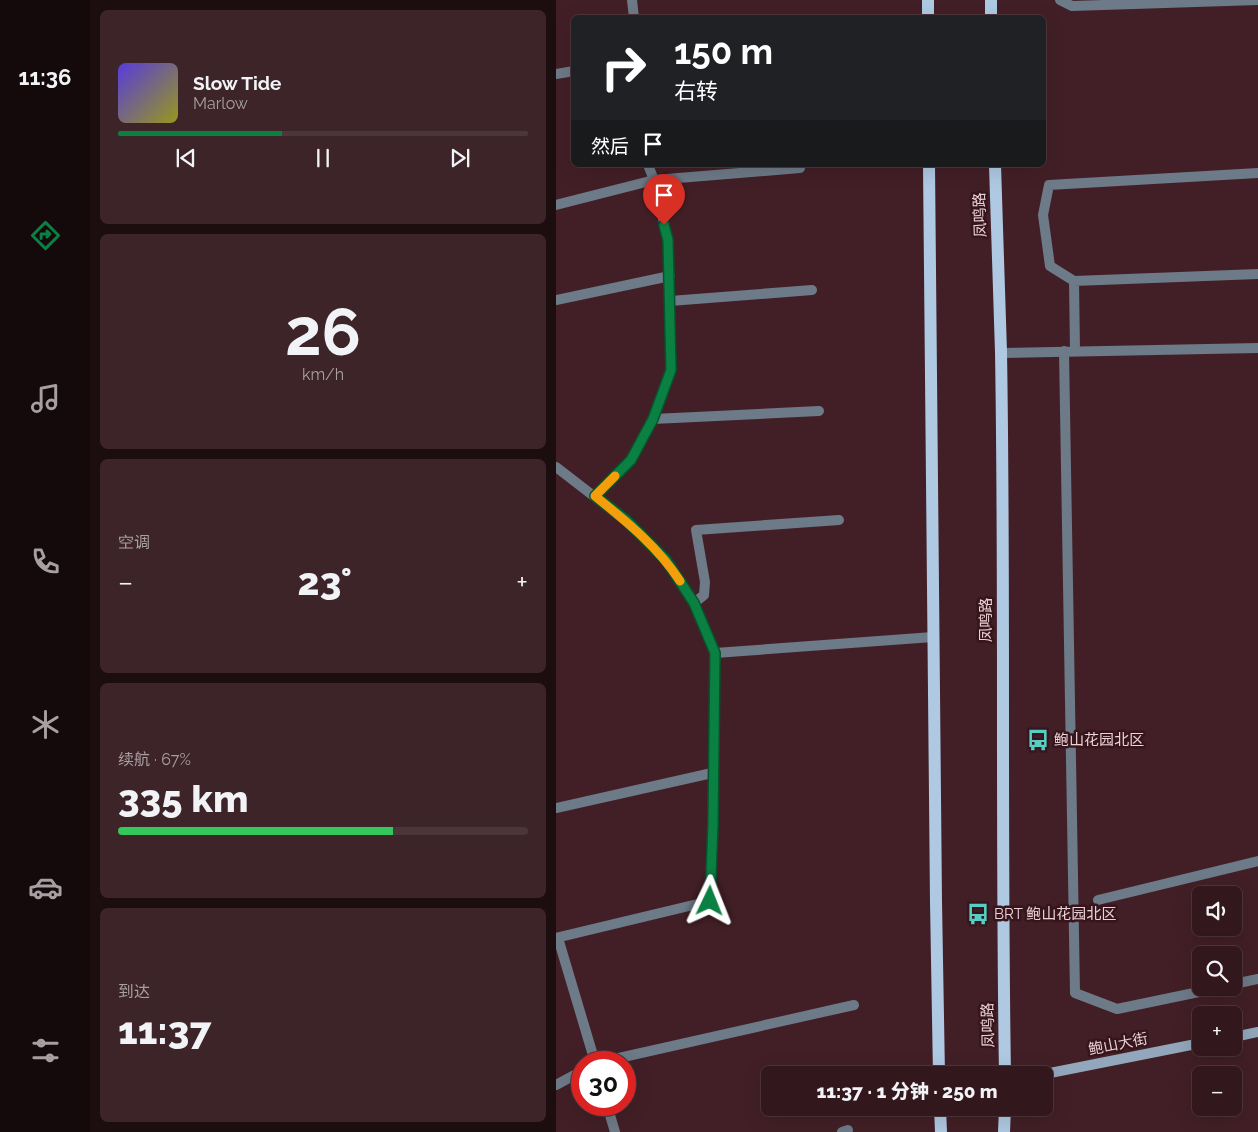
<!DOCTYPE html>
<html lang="zh">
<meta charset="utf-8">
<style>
body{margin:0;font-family:Raleway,"Noto Sans SC",sans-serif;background:#3d2429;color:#f1f3f6;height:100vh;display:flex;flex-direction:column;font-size:19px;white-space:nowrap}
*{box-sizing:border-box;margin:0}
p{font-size:16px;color:#a89fa3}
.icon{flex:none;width:28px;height:28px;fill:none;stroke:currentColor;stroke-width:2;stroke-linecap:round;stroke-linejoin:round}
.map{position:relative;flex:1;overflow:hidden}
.drawer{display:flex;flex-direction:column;gap:10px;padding:10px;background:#1c0d0f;width:466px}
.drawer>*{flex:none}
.top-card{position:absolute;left:15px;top:15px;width:475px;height:152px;border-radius:8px;box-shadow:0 5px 20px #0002,0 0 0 1px #4d363b;background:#202124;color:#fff;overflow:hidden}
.fabs{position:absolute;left:636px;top:886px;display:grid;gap:10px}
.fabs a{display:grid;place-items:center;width:50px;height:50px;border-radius:8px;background:#32171c;box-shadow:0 5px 20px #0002,0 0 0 1px #4d363b;font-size:25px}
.speed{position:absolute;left:15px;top:1051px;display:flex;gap:10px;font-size:25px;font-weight:700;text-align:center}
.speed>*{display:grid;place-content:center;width:65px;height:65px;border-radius:50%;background:#32171c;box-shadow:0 5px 20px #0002,0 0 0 1px #4d363b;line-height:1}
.speed .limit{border:8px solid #d22;background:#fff;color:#111}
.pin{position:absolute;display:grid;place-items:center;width:42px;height:42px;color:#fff;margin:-51px -21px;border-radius:50% 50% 50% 0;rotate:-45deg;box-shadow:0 0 5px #0007}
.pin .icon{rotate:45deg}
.me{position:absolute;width:55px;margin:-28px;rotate:2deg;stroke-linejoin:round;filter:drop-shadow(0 0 4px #0008)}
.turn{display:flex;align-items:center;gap:18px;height:105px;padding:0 20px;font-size:22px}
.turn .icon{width:65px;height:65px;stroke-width:2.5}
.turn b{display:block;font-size:35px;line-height:42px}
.then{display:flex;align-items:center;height:48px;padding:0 20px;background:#0003;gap:10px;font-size:19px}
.big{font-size:38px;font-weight:800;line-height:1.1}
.drawer .card{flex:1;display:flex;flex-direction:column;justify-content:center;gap:8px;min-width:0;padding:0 18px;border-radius:8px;background:#3d2429}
.drawer .dial{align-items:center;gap:0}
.dial b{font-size:65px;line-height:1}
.song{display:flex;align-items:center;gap:15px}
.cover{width:60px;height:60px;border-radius:8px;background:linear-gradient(135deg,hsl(250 70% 55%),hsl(60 70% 35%))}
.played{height:5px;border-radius:2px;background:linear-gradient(90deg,#0b8043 40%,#4d363b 40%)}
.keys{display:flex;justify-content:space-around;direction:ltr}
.heat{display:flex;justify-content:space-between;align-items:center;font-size:28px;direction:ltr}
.charge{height:8px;border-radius:4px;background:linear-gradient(90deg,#34c759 67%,#4d363b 0)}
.trip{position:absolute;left:205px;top:1066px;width:292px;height:50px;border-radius:8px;background:#32171c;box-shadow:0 5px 20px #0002,0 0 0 1px #4d363b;font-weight:800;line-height:50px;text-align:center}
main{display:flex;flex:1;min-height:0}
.tab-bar{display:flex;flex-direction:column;width:90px;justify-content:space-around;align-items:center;background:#14090b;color:#a89fa3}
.tab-bar .icon{width:35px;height:35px}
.tab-bar .selected{color:#0b8043}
.tab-bar b{font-size:22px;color:#f1f3f6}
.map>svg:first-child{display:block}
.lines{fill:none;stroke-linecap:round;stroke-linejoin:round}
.lane{stroke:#6d7a87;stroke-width:10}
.street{stroke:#6d7a87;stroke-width:10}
.secondary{stroke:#92a7bb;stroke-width:10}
.primary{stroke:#afc9e3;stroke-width:12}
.route-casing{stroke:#07532c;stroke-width:12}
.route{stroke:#0b8043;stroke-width:9}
.slow{stroke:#f59e0b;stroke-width:9}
.labels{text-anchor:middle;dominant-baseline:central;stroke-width:5;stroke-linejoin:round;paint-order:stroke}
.street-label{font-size:15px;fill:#ead2d5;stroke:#37151d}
.poi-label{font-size:15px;fill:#ead2d5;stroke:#37151d;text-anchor:start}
</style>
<main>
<nav class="tab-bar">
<b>11:36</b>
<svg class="icon selected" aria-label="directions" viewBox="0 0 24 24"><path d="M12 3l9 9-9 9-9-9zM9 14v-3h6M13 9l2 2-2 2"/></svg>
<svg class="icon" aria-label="music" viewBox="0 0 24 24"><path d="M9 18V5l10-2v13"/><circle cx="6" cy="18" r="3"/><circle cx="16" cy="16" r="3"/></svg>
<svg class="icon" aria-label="phone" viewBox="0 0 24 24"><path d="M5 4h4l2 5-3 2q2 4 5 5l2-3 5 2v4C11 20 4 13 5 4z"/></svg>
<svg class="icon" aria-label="climate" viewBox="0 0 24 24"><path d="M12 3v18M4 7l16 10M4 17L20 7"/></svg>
<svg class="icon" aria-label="car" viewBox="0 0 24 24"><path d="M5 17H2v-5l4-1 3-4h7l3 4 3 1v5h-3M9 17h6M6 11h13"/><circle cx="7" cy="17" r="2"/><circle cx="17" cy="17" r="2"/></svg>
<svg class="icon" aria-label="filters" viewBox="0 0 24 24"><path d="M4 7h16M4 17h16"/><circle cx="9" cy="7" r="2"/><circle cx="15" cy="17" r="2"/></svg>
</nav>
<section class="drawer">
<div class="card">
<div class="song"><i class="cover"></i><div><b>Slow Tide</b><p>Marlow</p></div></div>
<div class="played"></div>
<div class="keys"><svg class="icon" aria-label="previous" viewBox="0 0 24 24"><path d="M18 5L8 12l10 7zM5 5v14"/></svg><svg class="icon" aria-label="pause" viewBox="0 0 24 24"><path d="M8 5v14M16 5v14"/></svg><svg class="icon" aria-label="next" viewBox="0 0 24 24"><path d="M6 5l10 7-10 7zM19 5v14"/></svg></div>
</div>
<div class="card dial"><b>26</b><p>km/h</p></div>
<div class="card"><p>空调</p>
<div class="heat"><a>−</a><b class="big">23°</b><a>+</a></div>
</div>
<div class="card"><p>续航 · 67%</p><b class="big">335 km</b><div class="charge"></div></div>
<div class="card"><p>到达</p><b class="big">11:37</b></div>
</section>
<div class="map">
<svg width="702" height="1132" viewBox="0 0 702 1132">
<rect width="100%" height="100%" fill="#421f26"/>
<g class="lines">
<g class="lane">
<polyline points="504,0 516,6 702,0"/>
<polyline points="0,74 18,71"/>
<polyline points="0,205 98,180 244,168"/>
<polyline points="518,281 494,266 487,215 493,185 702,173"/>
<polyline points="0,300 114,276"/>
<polyline points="114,301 256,290"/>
<polyline points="519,351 518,281 702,274"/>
<polyline points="97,419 263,411"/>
<polyline points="138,603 148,595 149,582 140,530 283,520"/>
<polyline points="0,808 156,773"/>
<polyline points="542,900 702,861"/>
<polyline points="45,1062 298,1005"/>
<polyline points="0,1085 26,1071"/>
<polyline points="286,1132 292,1130"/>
</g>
<g class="street">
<polyline points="76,0 78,18"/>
<polyline points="508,351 519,993 561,1009 662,988"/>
<polyline points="445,353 702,348"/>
<polyline points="0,467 70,521 110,560 138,603 159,653 377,637"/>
<polyline points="39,496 75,460 97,419 115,370 112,240 98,180 92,165"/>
<polyline points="0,938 154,901 157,824 159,653"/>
<polyline points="2,938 39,1062"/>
<polyline points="678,984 702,979"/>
<polyline points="51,1105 59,1132"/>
</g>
<g class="secondary">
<polyline points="678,1037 702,1032"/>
<polyline points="484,1075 645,1043"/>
</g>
<g class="primary">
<polyline points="372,0 372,18"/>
<polyline points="435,0 435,18"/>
<polyline points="373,165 380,902 383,1075"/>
<path d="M 439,165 C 441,227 443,290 445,352 C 449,593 445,834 449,1075"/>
<polyline points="384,1108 385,1132"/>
<polyline points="448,1132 449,1108"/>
</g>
</g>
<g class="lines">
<g class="route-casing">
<polyline id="route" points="108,225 112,240 115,370 97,419 75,460 39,496 70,520 110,560 138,603 159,653 157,824 154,901"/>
</g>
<use href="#route" class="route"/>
<path class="slow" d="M 59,476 L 39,496 C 71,522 101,546 124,581"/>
</g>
<defs>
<g id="bus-bare" transform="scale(1.725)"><path d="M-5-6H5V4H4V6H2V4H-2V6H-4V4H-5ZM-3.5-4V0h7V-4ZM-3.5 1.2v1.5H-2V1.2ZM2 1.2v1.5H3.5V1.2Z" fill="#55cec4" stroke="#37151d" stroke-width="2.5" paint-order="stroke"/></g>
</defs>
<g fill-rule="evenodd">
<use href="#bus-bare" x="482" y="740"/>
<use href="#bus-bare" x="422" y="914"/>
</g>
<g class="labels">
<g class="street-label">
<text transform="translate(424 215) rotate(-92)">凤鸣路</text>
<text transform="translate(430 620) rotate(-90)">凤鸣路</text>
<text transform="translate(432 1025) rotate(-91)">凤鸣路</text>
<text transform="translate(562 1044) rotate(-11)">鲍山大街</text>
</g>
<g class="poi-label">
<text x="498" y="740">鲍山花园北区</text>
<text x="438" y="914">BRT 鲍山花园北区</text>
</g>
</g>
</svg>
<div class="fabs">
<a><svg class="icon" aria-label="sound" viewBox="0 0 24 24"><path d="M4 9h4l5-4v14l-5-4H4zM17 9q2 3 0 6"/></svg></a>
<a><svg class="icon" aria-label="search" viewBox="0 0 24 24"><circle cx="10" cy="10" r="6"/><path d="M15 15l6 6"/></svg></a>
<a>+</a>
<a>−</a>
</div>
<div class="speed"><div class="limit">30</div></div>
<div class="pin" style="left:108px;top:225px;background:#d93025"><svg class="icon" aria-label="arrive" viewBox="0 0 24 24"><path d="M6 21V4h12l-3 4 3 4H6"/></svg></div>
<svg class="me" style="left:154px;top:901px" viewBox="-20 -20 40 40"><path d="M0-17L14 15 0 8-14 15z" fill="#0b8043" stroke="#fff" stroke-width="4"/></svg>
<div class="trip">11:37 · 1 分钟 · 250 m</div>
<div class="top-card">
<div class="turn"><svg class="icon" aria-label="right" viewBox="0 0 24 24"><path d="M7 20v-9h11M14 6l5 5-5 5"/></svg><div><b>150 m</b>右转</div></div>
<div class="then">然后<svg class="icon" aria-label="arrive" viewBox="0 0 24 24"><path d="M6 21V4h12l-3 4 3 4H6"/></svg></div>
</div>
</div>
</main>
